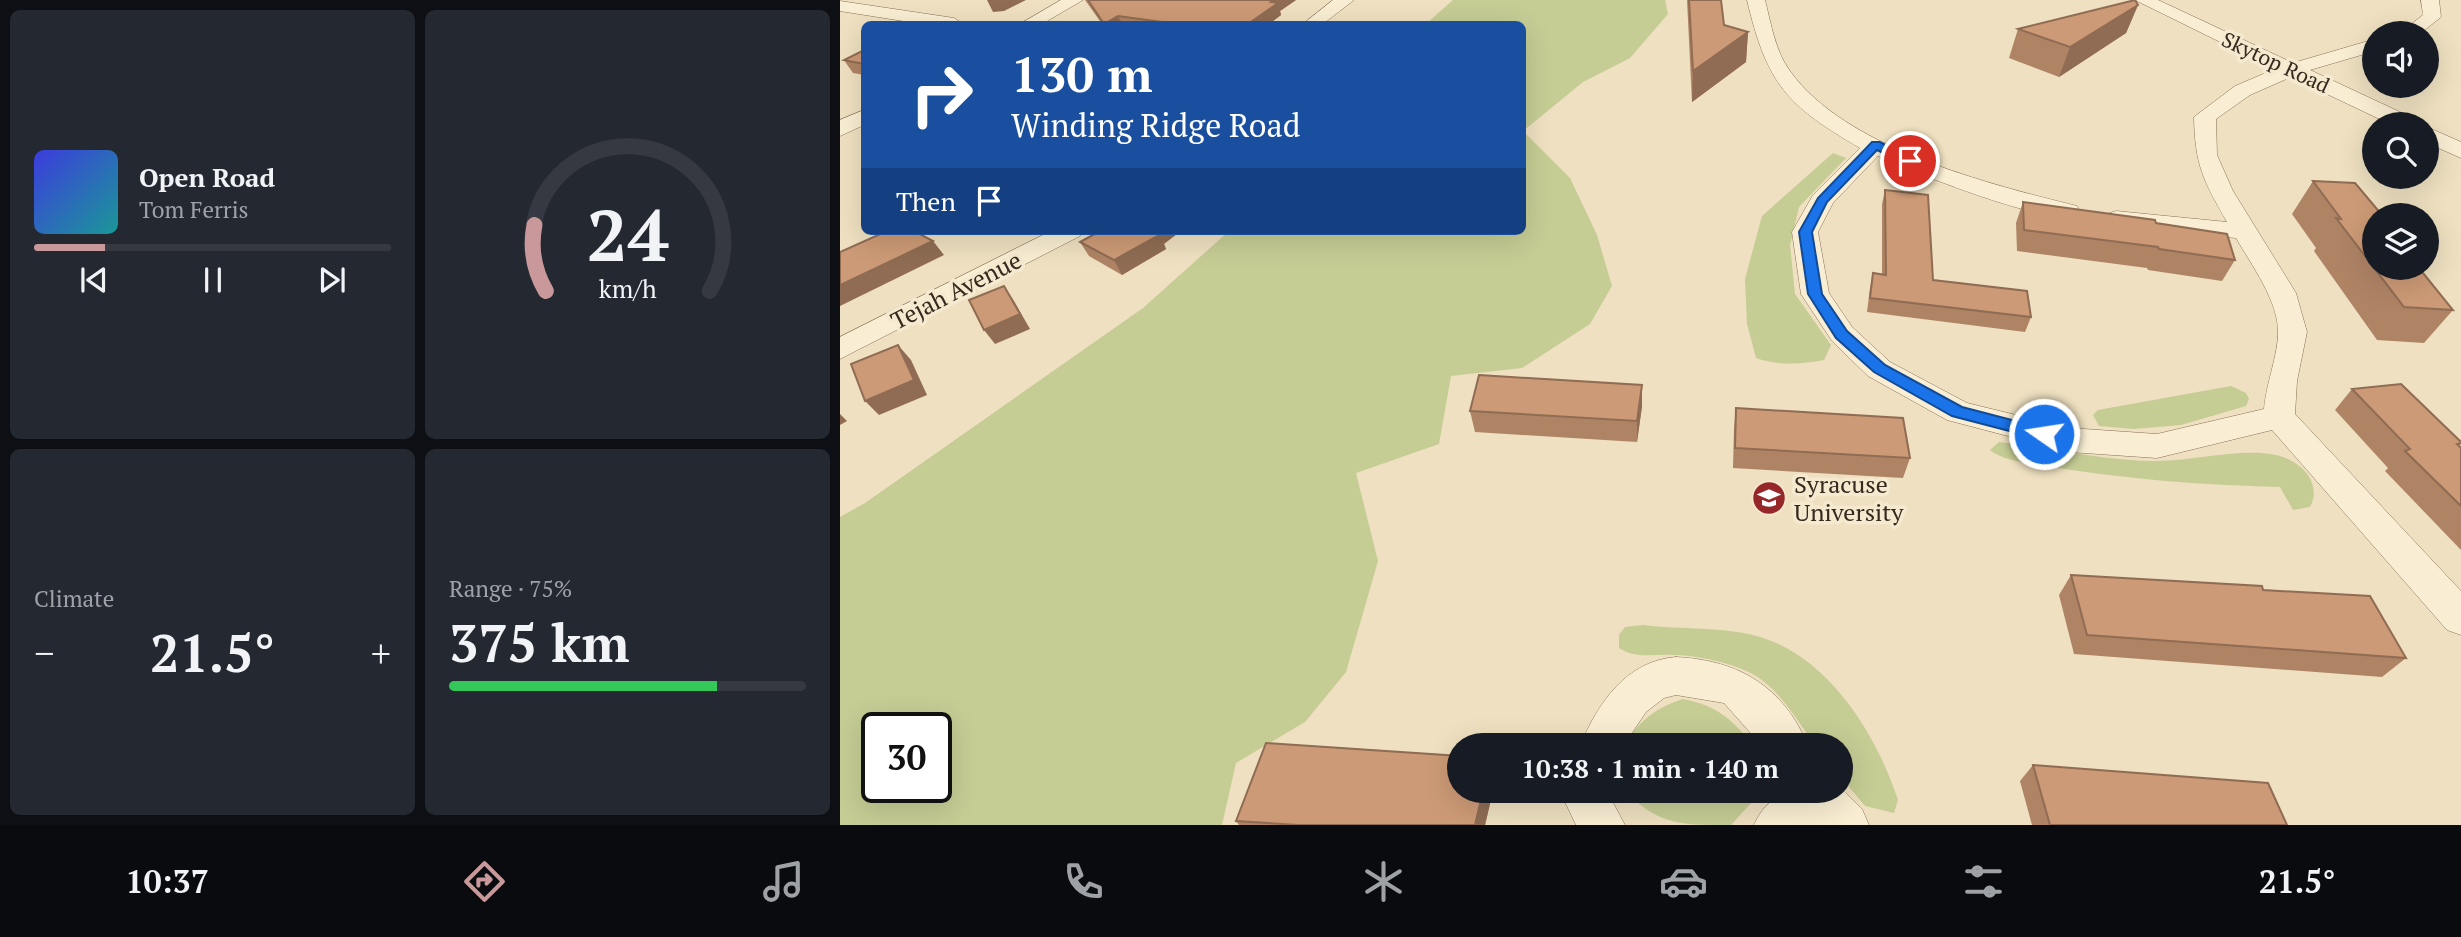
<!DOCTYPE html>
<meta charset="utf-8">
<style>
body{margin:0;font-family:"PT Serif",serif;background:#242831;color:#f1f3f6;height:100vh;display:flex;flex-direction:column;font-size:26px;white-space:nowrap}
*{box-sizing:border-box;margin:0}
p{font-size:23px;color:#9ea1a6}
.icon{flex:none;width:38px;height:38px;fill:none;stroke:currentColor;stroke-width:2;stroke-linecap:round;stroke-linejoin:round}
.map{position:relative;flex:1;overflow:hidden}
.panel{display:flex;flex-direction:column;gap:10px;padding:10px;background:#0d0f14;width:840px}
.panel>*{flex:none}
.hud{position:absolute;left:21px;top:21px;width:665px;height:214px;border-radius:10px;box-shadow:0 7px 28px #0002;background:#1a4fa0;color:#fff;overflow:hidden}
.tools{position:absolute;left:1522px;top:21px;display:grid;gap:14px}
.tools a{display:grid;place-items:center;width:77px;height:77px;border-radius:50%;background:#171b24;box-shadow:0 7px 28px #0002;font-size:35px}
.speed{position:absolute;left:21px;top:712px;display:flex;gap:14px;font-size:35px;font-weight:700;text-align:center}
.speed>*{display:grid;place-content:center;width:91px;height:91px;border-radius:50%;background:#171b24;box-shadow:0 7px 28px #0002;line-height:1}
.speed .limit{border:4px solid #111;border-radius:10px;background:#fff;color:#111}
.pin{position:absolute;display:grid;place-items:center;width:60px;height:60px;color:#fff;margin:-30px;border:4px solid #fff;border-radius:50%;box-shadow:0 2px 7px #0007}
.me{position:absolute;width:77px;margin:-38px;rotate:283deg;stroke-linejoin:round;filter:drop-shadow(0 0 5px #0008)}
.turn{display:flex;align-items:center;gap:24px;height:147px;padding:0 35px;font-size:32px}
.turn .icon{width:91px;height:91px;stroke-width:2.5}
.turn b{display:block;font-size:49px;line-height:60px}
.then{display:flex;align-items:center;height:66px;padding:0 35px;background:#0003;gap:14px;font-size:26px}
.big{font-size:52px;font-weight:600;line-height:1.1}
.panel .widget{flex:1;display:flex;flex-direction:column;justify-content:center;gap:10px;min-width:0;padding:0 24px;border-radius:10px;background:#242831}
.panel .dial{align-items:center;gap:0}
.dial svg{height:182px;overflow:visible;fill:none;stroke:#363941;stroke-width:7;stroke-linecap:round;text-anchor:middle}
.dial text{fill:#f1f3f6;stroke:none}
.song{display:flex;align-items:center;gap:21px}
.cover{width:84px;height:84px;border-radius:10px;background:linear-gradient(135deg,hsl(240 70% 55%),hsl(180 70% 35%))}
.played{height:7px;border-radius:4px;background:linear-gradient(90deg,#c8989a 20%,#363941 20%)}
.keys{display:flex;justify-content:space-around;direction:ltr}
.heat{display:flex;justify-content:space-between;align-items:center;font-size:38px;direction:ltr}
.charge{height:10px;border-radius:5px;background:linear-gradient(90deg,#34c759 75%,#363941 0)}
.panel .tiles{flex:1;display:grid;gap:10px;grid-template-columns:repeat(2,1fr)}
.trip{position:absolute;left:607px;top:733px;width:406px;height:70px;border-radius:35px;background:#171b24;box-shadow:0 7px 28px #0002;font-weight:600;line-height:70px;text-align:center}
.tabs{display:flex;height:112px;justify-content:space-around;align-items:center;background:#090b0e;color:#9ea1a6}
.tabs .icon{width:49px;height:49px}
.tabs .on{color:#c8989a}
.tabs b{font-size:32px;color:#f1f3f6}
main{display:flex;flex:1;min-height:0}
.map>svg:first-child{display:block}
.green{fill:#c5cc94;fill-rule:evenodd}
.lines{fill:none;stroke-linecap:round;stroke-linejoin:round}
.street-casing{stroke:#877158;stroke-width:1}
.street{fill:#f9eed3;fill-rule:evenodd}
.wall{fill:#af8465}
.shaded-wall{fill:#8f6c53}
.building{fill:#cc9a76;stroke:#8f6c53;stroke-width:2}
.route{fill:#1a73e8;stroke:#114b97;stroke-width:2}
.labels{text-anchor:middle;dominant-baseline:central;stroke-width:7;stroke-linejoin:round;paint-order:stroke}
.far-street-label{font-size:21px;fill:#36291d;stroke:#f5ead0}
.street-label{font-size:24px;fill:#36291d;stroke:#f5ead0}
.poi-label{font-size:24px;fill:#36291d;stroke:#f5ead0;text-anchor:start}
</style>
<main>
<section class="panel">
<div class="tiles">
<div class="widget">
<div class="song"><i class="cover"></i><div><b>Open Road</b><p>Tom Ferris</p></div></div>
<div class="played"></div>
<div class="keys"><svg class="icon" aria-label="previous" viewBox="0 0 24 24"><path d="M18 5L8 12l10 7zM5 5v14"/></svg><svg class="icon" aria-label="pause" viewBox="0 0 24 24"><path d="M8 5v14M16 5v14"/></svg><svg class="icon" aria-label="next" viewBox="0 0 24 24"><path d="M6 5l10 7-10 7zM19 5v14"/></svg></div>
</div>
<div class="widget dial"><svg viewBox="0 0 100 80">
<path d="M14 69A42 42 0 1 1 86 69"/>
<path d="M14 69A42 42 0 0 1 9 40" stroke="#c8989a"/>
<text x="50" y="56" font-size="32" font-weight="700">24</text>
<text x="50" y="72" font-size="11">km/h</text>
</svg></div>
<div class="widget"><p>Climate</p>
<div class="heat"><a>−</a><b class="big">21.5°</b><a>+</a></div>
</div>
<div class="widget"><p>Range · 75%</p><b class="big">375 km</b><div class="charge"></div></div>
</div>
</section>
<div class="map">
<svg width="1621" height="825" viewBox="0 0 1621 825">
<rect width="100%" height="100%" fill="#eee0c0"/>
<g class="green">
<path d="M 613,0 L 825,0 L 828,14 L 790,58 L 743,82 L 683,131 L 730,178 L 757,235 L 772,286 L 750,324 L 682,368 L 611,376 L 599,444 L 516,473 L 538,561 L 506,672 L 465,722 L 396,763 L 382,825 L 0,825 L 0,517 L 25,503 L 303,308 L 389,231 L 682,231 L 682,24 L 586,24 ZM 37,728 L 96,728 L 96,788 L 37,788 Z"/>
<path d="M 993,153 L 1006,158 L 959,207 L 950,245 L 955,294 L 991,345 L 984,360 C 961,364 939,366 916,358 L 907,324 L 905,279 L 922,216 Z"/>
<polygon points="1391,386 1406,393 1409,399 1406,406 1341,425 1294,429 1259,426 1253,415 1258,410"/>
<path d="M 1159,442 C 1211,448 1260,460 1313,461 C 1349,462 1395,449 1430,454 C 1457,457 1484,481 1470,507 L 1453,510 L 1440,487 C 1361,485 1284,479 1206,466 C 1188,462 1165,462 1150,450 Z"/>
<path d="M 803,625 C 841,630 883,626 920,637 C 990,658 1037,736 1058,800 L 1054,813 L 1025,806 L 1009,787 L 1001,777 L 1001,746 L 976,745 C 958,723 941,691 916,676 C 894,663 857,655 832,655 C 813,654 796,659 779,648 L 779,635 L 785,627 Z"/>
<path d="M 843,699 C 875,705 893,719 912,745 L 783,746 C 799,721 815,708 843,699 Z"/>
<path d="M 784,791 L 922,791 L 891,825 C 837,825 821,825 784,791 Z"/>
</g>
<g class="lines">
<g class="street-casing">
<g id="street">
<polygon points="221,0 243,0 202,24 180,24"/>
<polygon points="493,0 514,0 483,24 463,24"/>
<path d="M 907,0 L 925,0 C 931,23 935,51 950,71 C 1005,148 1148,184 1237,206 L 1240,211 L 1237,216 C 1204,225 1073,172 1038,156 L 993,203 L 978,232 L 989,293 L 1012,327 L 1050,362 L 1127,403 L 1229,428 L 1317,434 L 1424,409 C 1426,384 1438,355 1438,333 C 1439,302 1411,264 1396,238 L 1276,227 L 1267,224 L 1263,219 L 1267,214 L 1276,211 L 1387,222 C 1363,180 1355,165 1354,117 L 1395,86 L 1435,69 L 1295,0 L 1318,0 L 1453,63 L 1535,39 L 1535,51 L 1470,70 L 1575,119 L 1578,124 L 1550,124 L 1451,77 L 1410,95 L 1376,119 L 1377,155 L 1393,191 L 1456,293 L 1467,332 L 1457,381 L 1455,414 L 1621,591 L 1621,635 L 1607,630 L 1432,430 L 1317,458 L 1229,452 L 1107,420 L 1028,376 L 992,341 L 961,294 L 952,232 L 973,195 L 1020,148 C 946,105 927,84 907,0 Z"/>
<polygon points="1581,0 1599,0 1601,17 1581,33 1560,33 1583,15"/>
<polygon points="0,1 114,18 123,24 82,24 0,11"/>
<polygon points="24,110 24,125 0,136 0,120"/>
<polygon points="1587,127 1621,142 1621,158 1587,143"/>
<polygon points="211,231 244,231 240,236 0,359 0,337"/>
<path d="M 836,657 C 899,660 944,687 968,746 L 922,746 L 884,703 L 836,695 L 824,698 L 806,712 L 783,746 L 740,746 C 758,703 786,661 836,657 Z"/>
<path d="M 1001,788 L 1022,809 L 1029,825 L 914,825 C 932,784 963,791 1001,791 Z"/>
<polygon points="726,791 770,791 770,797 785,825 736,825 725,802"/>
</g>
</g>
<use href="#street" class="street"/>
</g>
<g class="wall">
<polygon points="245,0 456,0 440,11 441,15 429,24 262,24"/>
<polygon points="847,0 881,0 884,25 908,32 906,62 852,102"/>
<polygon points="1298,5 1286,33 1219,77 1169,58 1178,29"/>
<polygon points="24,50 24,75 13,73 4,60"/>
<polygon points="1473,181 1535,215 1613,310 1584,343 1537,340 1474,251 1476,248 1452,214"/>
<polygon points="1045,190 1093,280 1191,317 1185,332 1027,312 1030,288 1033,273 1042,274 1042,204"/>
<polygon points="1183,202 1316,223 1395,260 1382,281 1308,270 1307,268 1177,251 1176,223"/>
<polygon points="240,242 324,244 326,249 282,275 249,256"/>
<polygon points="1512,389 1621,442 1621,444 1619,446 1621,448 1621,550 1545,471 1548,468 1495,410"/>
<polygon points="802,406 797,442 635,432 630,411"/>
<polygon points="896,408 1070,458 1063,478 893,468 894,429"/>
<polygon points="1231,575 1423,590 1566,658 1542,677 1234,654 1219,595"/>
<polygon points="1193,765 1447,825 1192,825 1180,781"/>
<polygon points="620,791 653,791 645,825 399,825 396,821"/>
</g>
<g class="shaded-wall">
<polygon points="147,0 186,0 164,11 153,12"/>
<polygon points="434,0 456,0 440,11 441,15 429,24 408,24"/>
<polygon points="1298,5 1286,33 1219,77 1230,47"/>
<polygon points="278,16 282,24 264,24"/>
<polygon points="908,32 906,62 852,102 853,71"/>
<polygon points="315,231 341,231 324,244 326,249 282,275 274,260"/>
<polygon points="93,241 104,255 0,306 0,285"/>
<polygon points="164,286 174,301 190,329 155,344 144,330"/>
<polygon points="58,345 71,360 87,395 39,415 25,401"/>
<polygon points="802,385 802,406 797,442 797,421"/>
<polygon points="0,414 7,421 0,425"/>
<polygon points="643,791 653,791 645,825 635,825"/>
</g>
<g class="building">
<polygon points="248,0 434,0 431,2 438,3 408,24 337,24 278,16 264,24"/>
<polygon points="849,0 881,0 884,25 908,32 853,71"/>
<polygon points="1295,0 1298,5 1230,47 1178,29"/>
<polygon points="24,50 24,64 4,60"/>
<polygon points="1473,181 1515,183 1542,215 1535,215 1535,268 1579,268 1613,310 1564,307 1496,218 1501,219"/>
<polygon points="1045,190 1088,195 1093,280 1187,291 1191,317 1030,298 1033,273 1046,275"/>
<polygon points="1183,202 1315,220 1316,223 1387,234 1395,260 1319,249 1318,247 1184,230"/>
<polygon points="47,231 74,231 93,241 0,285 0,252"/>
<polygon points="260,231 315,231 314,232 319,235 274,260 240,242"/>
<polygon points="164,286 180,314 144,330 129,300"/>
<polygon points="58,345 74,380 25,401 11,364"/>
<polygon points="639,375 802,385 797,421 630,411"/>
<polygon points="1561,384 1621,442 1621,443 1617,444 1621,448 1621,506 1565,451 1570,449 1512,389"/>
<polygon points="896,408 1063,418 1070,458 895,448"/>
<polygon points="1231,575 1422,586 1423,590 1530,596 1566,658 1247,635"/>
<polygon points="426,743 620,756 620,791 643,791 635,825 458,825 396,821"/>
<polygon points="1193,765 1428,783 1447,825 1210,825"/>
</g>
<polygon class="route" points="1032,142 1040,142 1076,161 1066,164 1037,150 987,202 972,232 982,294 1007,331 1045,365 1122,407 1210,430 1210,438 1204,440 1112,416 1034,372 996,338 968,294 959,232 978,198"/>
<defs>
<g id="university-disc" transform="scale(1.75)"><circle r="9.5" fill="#962829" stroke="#f5ead0"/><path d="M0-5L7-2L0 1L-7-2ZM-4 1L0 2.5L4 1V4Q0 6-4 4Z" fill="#fff"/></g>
</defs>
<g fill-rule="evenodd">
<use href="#university-disc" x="929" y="498"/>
</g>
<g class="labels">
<g class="far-street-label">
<text transform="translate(1436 62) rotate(25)">Skytop Road</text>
</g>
<g class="street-label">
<text transform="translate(116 290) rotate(-27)">Tejah Avenue</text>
</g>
<g class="poi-label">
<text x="954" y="484">Syracuse<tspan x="954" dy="28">University</tspan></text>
</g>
</g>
</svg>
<div class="tools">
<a><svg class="icon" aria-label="sound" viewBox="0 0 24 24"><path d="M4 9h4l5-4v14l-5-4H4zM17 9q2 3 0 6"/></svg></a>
<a><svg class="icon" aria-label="search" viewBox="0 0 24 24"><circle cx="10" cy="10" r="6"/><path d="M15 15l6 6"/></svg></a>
<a><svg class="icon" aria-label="layers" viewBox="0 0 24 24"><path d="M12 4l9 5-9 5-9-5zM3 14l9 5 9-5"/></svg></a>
</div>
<div class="speed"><div class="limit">30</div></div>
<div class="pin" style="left:1070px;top:161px;background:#d93025"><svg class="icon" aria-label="arrive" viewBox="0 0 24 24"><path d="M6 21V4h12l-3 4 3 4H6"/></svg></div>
<svg class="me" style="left:1204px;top:434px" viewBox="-20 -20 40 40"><circle r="17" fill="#1a73e8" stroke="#fff" stroke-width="3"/><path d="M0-11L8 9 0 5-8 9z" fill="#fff"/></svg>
<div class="trip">10:38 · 1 min · 140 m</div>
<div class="hud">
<div class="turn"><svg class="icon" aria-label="right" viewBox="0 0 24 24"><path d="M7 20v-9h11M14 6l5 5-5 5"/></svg><div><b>130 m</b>Winding Ridge Road</div></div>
<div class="then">Then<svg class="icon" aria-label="arrive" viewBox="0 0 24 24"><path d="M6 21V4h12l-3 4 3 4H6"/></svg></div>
</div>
</div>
</main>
<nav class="tabs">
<b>10:37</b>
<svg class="icon on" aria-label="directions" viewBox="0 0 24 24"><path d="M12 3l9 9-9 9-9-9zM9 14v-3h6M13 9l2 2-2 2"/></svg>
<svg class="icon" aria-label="music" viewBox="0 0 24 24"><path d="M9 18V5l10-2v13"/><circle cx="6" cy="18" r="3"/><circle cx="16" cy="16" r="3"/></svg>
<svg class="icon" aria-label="phone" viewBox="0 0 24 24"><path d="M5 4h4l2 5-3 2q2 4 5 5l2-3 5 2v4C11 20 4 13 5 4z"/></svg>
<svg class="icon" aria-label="climate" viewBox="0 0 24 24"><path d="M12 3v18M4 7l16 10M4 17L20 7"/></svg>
<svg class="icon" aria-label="car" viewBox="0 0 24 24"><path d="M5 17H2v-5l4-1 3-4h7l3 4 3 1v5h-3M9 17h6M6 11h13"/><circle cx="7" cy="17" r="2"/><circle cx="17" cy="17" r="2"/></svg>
<svg class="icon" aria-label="filters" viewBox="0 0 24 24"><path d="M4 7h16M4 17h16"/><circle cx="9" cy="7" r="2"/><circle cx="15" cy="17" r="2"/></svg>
<b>21.5°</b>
</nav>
